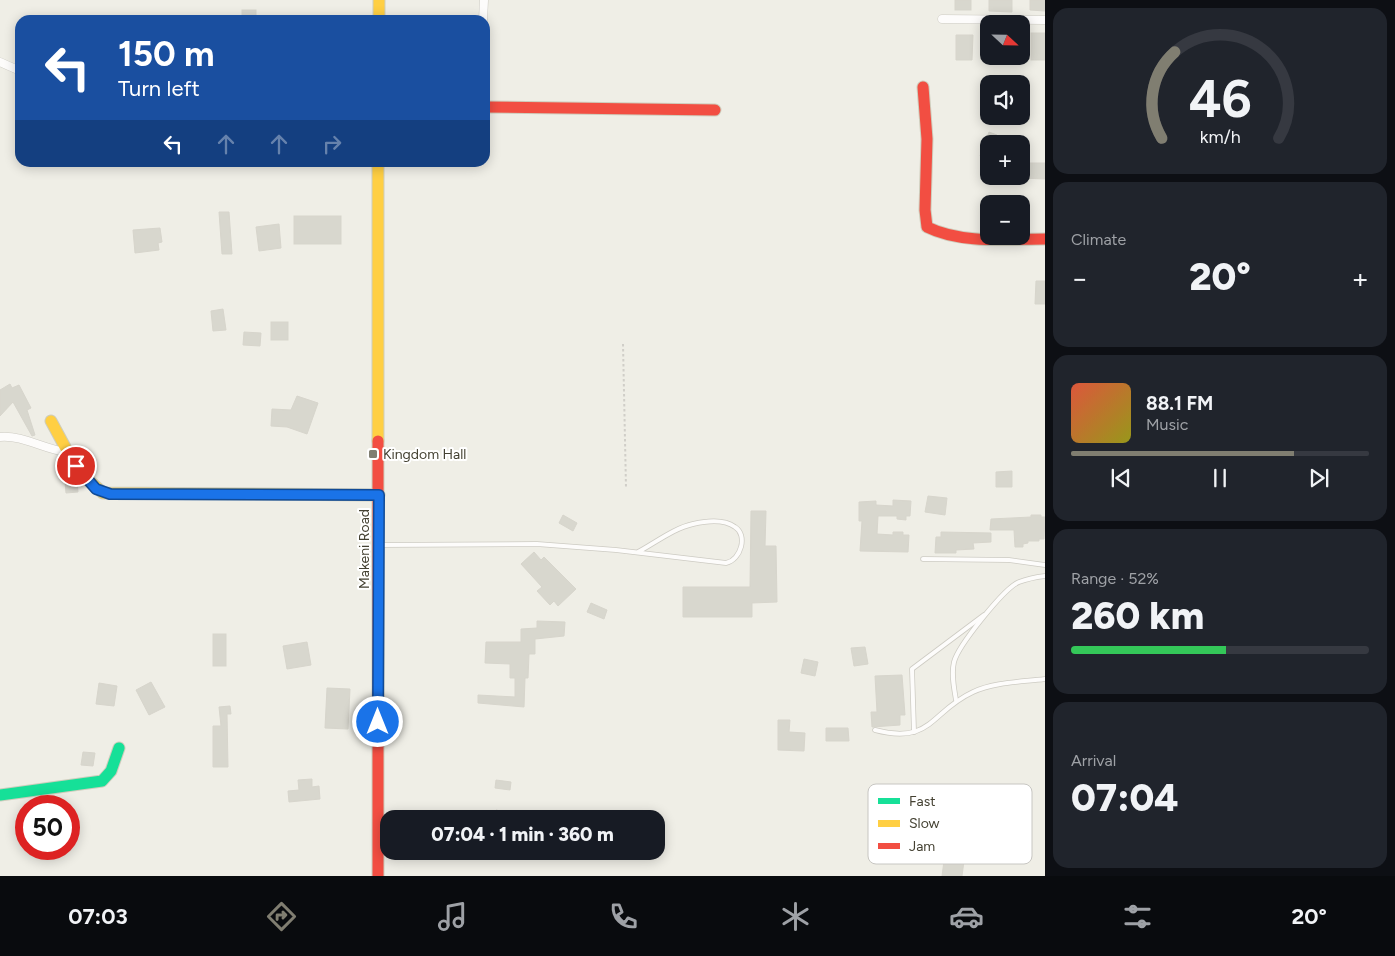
<!DOCTYPE html>
<meta charset="utf-8">
<style>
body{margin:0;font-family:Figtree,sans-serif;background:#20242c;color:#f1f3f6;height:100vh;display:flex;flex-direction:column;font-size:19px;white-space:nowrap}
*{box-sizing:border-box;margin:0}
p{font-size:16px;color:#9ea1a6}
.icon{flex:none;width:28px;height:28px;fill:none;stroke:currentColor;stroke-width:2;stroke-linecap:round;stroke-linejoin:round}
.map{position:relative;flex:1;overflow:hidden}
.drawer{display:flex;flex-direction:column;gap:8px;padding:8px;background:#0d0f14;width:350px}
.drawer>*{flex:none}
.hud{position:absolute;left:15px;top:15px;width:475px;height:152px;border-radius:15px;box-shadow:0 2px 12px #0003;background:#1a4fa0;color:#fff;overflow:hidden}
.needle{width:32px;rotate:112deg}
.tools{position:absolute;left:980px;top:15px;display:grid;gap:10px}
.tools a{display:grid;place-items:center;width:50px;height:50px;border-radius:10px;background:#171b24;box-shadow:0 2px 12px #0003;font-size:25px}
.speed{position:absolute;left:15px;top:795px;display:flex;gap:10px;font-size:25px;font-weight:700;text-align:center}
.speed>*{display:grid;place-content:center;width:65px;height:65px;border-radius:50%;background:#171b24;box-shadow:0 2px 12px #0003;line-height:1}
.speed .limit{border:8px solid #d22;background:#fff;color:#111}
.pin{position:absolute;display:grid;place-items:center;width:42px;height:42px;color:#fff;margin:-21px;border:2px solid #fff;border-radius:50%;box-shadow:0 1px 5px #0007}
.me{position:absolute;width:55px;margin:-28px;rotate:0deg;stroke-linejoin:round;filter:drop-shadow(0 0 4px #0008)}
.turn{display:flex;align-items:center;gap:18px;height:105px;padding:0 20px;font-size:22px}
.turn .icon{width:65px;height:65px;stroke-width:2.5}
.turn b{display:block;font-size:35px;line-height:42px}
.lanes{display:flex;align-items:center;height:48px;padding:0 20px;background:#0003;justify-content:center;gap:25px;direction:ltr}
.lanes .off{opacity:.35}
.big{font-size:38px;font-weight:800;line-height:1.1}
.drawer .tile{flex:1;display:flex;flex-direction:column;justify-content:center;gap:8px;min-width:0;padding:0 18px;border-radius:15px;background:#20242c}
.drawer .dial{align-items:center;gap:0}
.dial svg{height:130px;overflow:visible;fill:none;stroke:#363941;stroke-width:7;stroke-linecap:round;text-anchor:middle}
.dial text{fill:#f1f3f6;stroke:none}
.song{display:flex;align-items:center;gap:15px}
.cover{width:60px;height:60px;border-radius:8px;background:linear-gradient(135deg,hsl(10 70% 55%),hsl(60 70% 35%))}
.played{height:5px;border-radius:2px;background:linear-gradient(90deg,#807e71 75%,#363941 75%)}
.keys{display:flex;justify-content:space-around;direction:ltr}
.heat{display:flex;justify-content:space-between;align-items:center;font-size:28px;direction:ltr}
.charge{height:8px;border-radius:4px;background:linear-gradient(90deg,#34c759 52%,#363941 0)}
.trip{position:absolute;left:380px;top:810px;width:285px;height:50px;border-radius:15px;background:#171b24;box-shadow:0 2px 12px #0003;font-weight:800;line-height:50px;text-align:center}
.tab-bar{display:flex;height:80px;justify-content:space-around;align-items:center;background:#090b0e;color:#9ea1a6}
.tab-bar .icon{width:35px;height:35px}
.tab-bar .current{color:#807e71}
.tab-bar b{font-size:22px;color:#f1f3f6}
main{display:flex;flex:1;min-height:0}
.map>svg:first-child{display:block}
.building{fill:#d8d7ce;stroke:#d7d5cc}
.lines{fill:none;stroke-linecap:round;stroke-linejoin:round}
.lane-casing{stroke:#cdcbc3;stroke-width:5.5}
.street-casing{stroke:#cdcbc3;stroke-width:9}
.fast-casing{stroke:#cecdbc;stroke-width:13}
.slow-casing{stroke:#cecdbc;stroke-width:13}
.jam-casing{stroke:#cecdbc;stroke-width:13}
.path{stroke:#d0cec8;stroke-width:2;stroke-dasharray:2.5 2.5;stroke-linecap:butt}
.lane{stroke:#fdfcfb;stroke-width:4}
.street{stroke:#fdfcfb;stroke-width:8}
.fast{stroke:#16e098;stroke-width:11}
.slow{stroke:#ffcf43;stroke-width:11}
.jam{stroke:#f24e42;stroke-width:11}
.route-casing{stroke:#114b97;stroke-width:12}
.route{stroke:#1a73e8;stroke-width:9}
.poi-dot{fill:#807e71;stroke:#fff;stroke-width:2}
.labels{text-anchor:middle;dominant-baseline:central;stroke-width:4;stroke-linejoin:round;paint-order:stroke}
.poi-label{font-size:14px;fill:#444132;stroke:#fff;text-anchor:start}
.street-label{font-size:14px;fill:#444132;stroke:#fff}
.key{fill:#fff;stroke:#c7c6c2;stroke-width:1}
.key-label{font-size:14px;fill:#444132}
</style>
<main>
<div class="map">
<svg width="1045" height="876" viewBox="0 0 1045 876">
<rect width="100%" height="100%" fill="#efeee6"/>
<g class="building">
<rect x="955" y="0" width="16" height="10"/>
<polygon points="989,0 1012,0 1012,12 989,11"/>
<polygon points="1030,0 1045,0 1045,11 1030,10"/>
<rect x="242" y="10" width="14" height="10"/>
<rect x="1031" y="33" width="14" height="27"/>
<polygon points="956,35 973,35 972,60 956,60"/>
<polygon points="989,132 997,135 993,144 989,144 989,159 980,156"/>
<polygon points="1021,163 1045,163 1045,179 1021,178"/>
<polygon points="219,212 229,212 232,254 222,254"/>
<rect x="294" y="216" width="47" height="28"/>
<polygon points="279,224 281,248 259,251 256,227"/>
<polygon points="160,228 162,242 158,243 159,250 135,253 133,230"/>
<polygon points="1036,281 1045,281 1045,304 1035,304"/>
<polygon points="223,309 226,330 213,331 211,311"/>
<rect x="271" y="322" width="17" height="18"/>
<polygon points="244,332 261,333 260,346 243,345"/>
<polygon points="10,384 12,388 19,385 31,408 27,410 35,435 32,436 13,402 0,416 0,390"/>
<polygon points="297,396 318,403 307,434 287,427 271,426 272,409 291,410"/>
<polygon points="1012,471 1012,487 996,487 996,472"/>
<polygon points="77,481 78,492 66,493 65,482"/>
<polygon points="928,496 947,498 945,515 925,512"/>
<polygon points="893,500 911,501 910,516 906,516 906,520 897,519 897,516 878,516 877,534 893,535 893,532 903,532 903,535 909,535 908,552 860,551 862,521 859,521 859,502 876,501 876,505 893,506"/>
<polygon points="751,511 766,511 765,546 776,546 777,602 752,603 752,617 683,617 683,587 750,587"/>
<polygon points="563,515 577,523 573,531 559,523"/>
<polygon points="1031,515 1041,515 1041,517 1045,517 1044,539 1039,539 1039,541 1028,541 1028,543 1023,544 1023,547 1015,547 1014,530 990,530 991,519 1031,517"/>
<polygon points="941,532 991,533 991,542 973,543 974,549 956,550 956,553 935,553 936,537 941,537"/>
<polygon points="534,552 541,560 544,557 576,589 558,606 554,601 550,605 537,591 542,587 521,564"/>
<polygon points="591,603 607,610 604,619 587,612"/>
<polygon points="537,621 565,622 564,636 535,639 535,654 529,654 528,678 525,678 524,707 478,703 478,695 515,697 515,678 510,678 510,664 485,663 486,642 521,642 521,629 537,628"/>
<rect x="213" y="634" width="13" height="32"/>
<polygon points="307,642 311,665 287,669 283,646"/>
<polygon points="865,647 868,664 854,666 851,648"/>
<polygon points="804,659 818,662 815,676 801,673"/>
<polygon points="902,675 905,715 900,715 900,725 872,727 871,712 877,712 875,676"/>
<polygon points="151,682 165,707 149,715 136,690"/>
<polygon points="99,683 117,686 114,706 96,704"/>
<polygon points="327,688 350,689 348,729 325,728"/>
<polygon points="230,706 231,714 227,714 228,767 213,767 213,726 221,726 219,707"/>
<polygon points="778,720 790,720 789,732 805,733 804,751 778,750"/>
<polygon points="826,728 848,728 849,741 826,741"/>
<polygon points="83,752 95,753 93,766 81,765"/>
<polygon points="312,779 312,787 319,786 320,799 289,802 288,791 299,790 298,780"/>
<polygon points="496,780 511,782 510,790 495,788"/>
<polygon points="496,810 521,816 521,819 494,819"/>
<polygon points="946,846 961,848 960,860 964,861 962,876 942,876"/>
</g>
<g class="lines">
<g class="lane-casing">
<g id="lane">
<path d="M 379,545 L 537,544 L 616,550 L 726,563 C 741,560 748,535 735,527 C 724,519 706,521 693,524 C 674,528 655,543 638,552"/>
<polyline points="923,559 1009,560 1045,565"/>
<path d="M 956,700 C 954,688 951,674 954,662 C 958,646 1004,588 1019,582 C 1027,579 1037,577 1045,576"/>
<path d="M 875,730 C 932,745 931,711 973,692 C 994,682 1022,682 1045,679"/>
<polyline points="914,732 912,669 984,615"/>
</g>
</g>
<g class="street-casing">
<g id="street">
<polyline points="942,19 1045,20"/>
<polyline points="483,20 484,0"/>
<polyline points="0,62 18,70"/>
<path d="M 0,437 C 23,435 43,449 66,452"/>
</g>
</g>
<g class="fast-casing">
<polyline id="fast" points="0,795 102,781 111,771 119,748"/>
</g>
<g class="slow-casing">
<g id="slow">
<polyline points="379,0 379,20"/>
<polyline points="378,162 378,441"/>
<polyline points="51,421 78,471 103,493 379,495"/>
</g>
</g>
<g class="jam-casing">
<g id="jam">
<path d="M 923,87 L 927,139 L 925,210 L 927,227 C 961,244 1008,239 1045,239"/>
<polyline points="485,107 715,110"/>
<polyline points="378,441 378,876"/>
</g>
</g>
<polyline class="path" points="623,344 626,488"/>
<use href="#lane" class="lane"/>
<use href="#street" class="street"/>
<use href="#fast" class="fast"/>
<use href="#slow" class="slow"/>
<use href="#jam" class="jam"/>
</g>
<g class="lines">
<g class="route-casing">
<polyline id="route" points="76,466 96,489 110,494 379,495 378,722"/>
</g>
<use href="#route" class="route"/>
</g>
<rect class="poi-dot" x="368" y="449" width="10" height="10" rx="2.5"/>
<g class="labels">
<g class="poi-label">
<text x="383" y="454">Kingdom Hall</text>
</g>
<g class="street-label">
<text transform="translate(364 549) rotate(-90)">Makeni Road</text>
</g>
</g>
<rect x="868" y="784" width="164" height="80" rx="8" class="key"/>
<rect x="878" y="798" width="22" height="6" fill="#16e098"/>
<rect x="878" y="820" width="22" height="7" fill="#ffcf43"/>
<rect x="878" y="843" width="22" height="6" fill="#f24e42"/>
<g class="key-label">
<text x="909" y="806">Fast</text>
<text x="909" y="828">Slow</text>
<text x="909" y="851">Jam</text>
</g>
</svg>
<div class="tools">
<a><svg class="needle" viewBox="-14 -14 28 28"><path d="M0-13l5 13h-10z" fill="#e53935"/><path d="M0 13l5-13h-10z" fill="#9ea1a6"/></svg></a>
<a><svg class="icon" aria-label="sound" viewBox="0 0 24 24"><path d="M4 9h4l5-4v14l-5-4H4zM17 9q2 3 0 6"/></svg></a>
<a>+</a>
<a>−</a>
</div>
<div class="speed"><div class="limit">50</div></div>
<div class="pin" style="left:76px;top:466px;background:#d93025"><svg class="icon" aria-label="arrive" viewBox="0 0 24 24"><path d="M6 21V4h12l-3 4 3 4H6"/></svg></div>
<svg class="me" style="left:378px;top:722px" viewBox="-20 -20 40 40"><circle r="17" fill="#1a73e8" stroke="#fff" stroke-width="3"/><path d="M0-11L8 9 0 5-8 9z" fill="#fff"/></svg>
<div class="trip">07:04 · 1 min · 360 m</div>
<div class="hud">
<div class="turn"><svg class="icon" aria-label="left" viewBox="0 0 24 24"><path d="M17 20v-9H6M10 6l-5 5 5 5"/></svg><div><b>150 m</b>Turn left</div></div>
<div class="lanes"><svg class="icon" aria-label="left" viewBox="0 0 24 24"><path d="M17 20v-9H6M10 6l-5 5 5 5"/></svg><svg class="icon off" aria-label="ahead" viewBox="0 0 24 24"><path d="M12 20V5M6 11l6-6 6 6"/></svg><svg class="icon off" aria-label="ahead" viewBox="0 0 24 24"><path d="M12 20V5M6 11l6-6 6 6"/></svg><svg class="icon off" aria-label="right" viewBox="0 0 24 24"><path d="M7 20v-9h11M14 6l5 5-5 5"/></svg></div>
</div>
</div>
<section class="drawer">
<div class="tile dial"><svg viewBox="0 0 100 80">
<path d="M14 69A42 42 0 1 1 86 69"/>
<path d="M14 69A42 42 0 0 1 22 16" stroke="#807e71"/>
<text x="50" y="56" font-size="32" font-weight="700">46</text>
<text x="50" y="72" font-size="11">km/h</text>
</svg></div>
<div class="tile"><p>Climate</p>
<div class="heat"><a>−</a><b class="big">20°</b><a>+</a></div>
</div>
<div class="tile">
<div class="song"><i class="cover"></i><div><b>88.1 FM</b><p>Music</p></div></div>
<div class="played"></div>
<div class="keys"><svg class="icon" aria-label="previous" viewBox="0 0 24 24"><path d="M18 5L8 12l10 7zM5 5v14"/></svg><svg class="icon" aria-label="pause" viewBox="0 0 24 24"><path d="M8 5v14M16 5v14"/></svg><svg class="icon" aria-label="next" viewBox="0 0 24 24"><path d="M6 5l10 7-10 7zM19 5v14"/></svg></div>
</div>
<div class="tile"><p>Range · 52%</p><b class="big">260 km</b><div class="charge"></div></div>
<div class="tile"><p>Arrival</p><b class="big">07:04</b></div>
</section>
</main>
<nav class="tab-bar">
<b>07:03</b>
<svg class="icon current" aria-label="directions" viewBox="0 0 24 24"><path d="M12 3l9 9-9 9-9-9zM9 14v-3h6M13 9l2 2-2 2"/></svg>
<svg class="icon" aria-label="music" viewBox="0 0 24 24"><path d="M9 18V5l10-2v13"/><circle cx="6" cy="18" r="3"/><circle cx="16" cy="16" r="3"/></svg>
<svg class="icon" aria-label="phone" viewBox="0 0 24 24"><path d="M5 4h4l2 5-3 2q2 4 5 5l2-3 5 2v4C11 20 4 13 5 4z"/></svg>
<svg class="icon" aria-label="climate" viewBox="0 0 24 24"><path d="M12 3v18M4 7l16 10M4 17L20 7"/></svg>
<svg class="icon" aria-label="car" viewBox="0 0 24 24"><path d="M5 17H2v-5l4-1 3-4h7l3 4 3 1v5h-3M9 17h6M6 11h13"/><circle cx="7" cy="17" r="2"/><circle cx="17" cy="17" r="2"/></svg>
<svg class="icon" aria-label="filters" viewBox="0 0 24 24"><path d="M4 7h16M4 17h16"/><circle cx="9" cy="7" r="2"/><circle cx="15" cy="17" r="2"/></svg>
<b>20°</b>
</nav>
